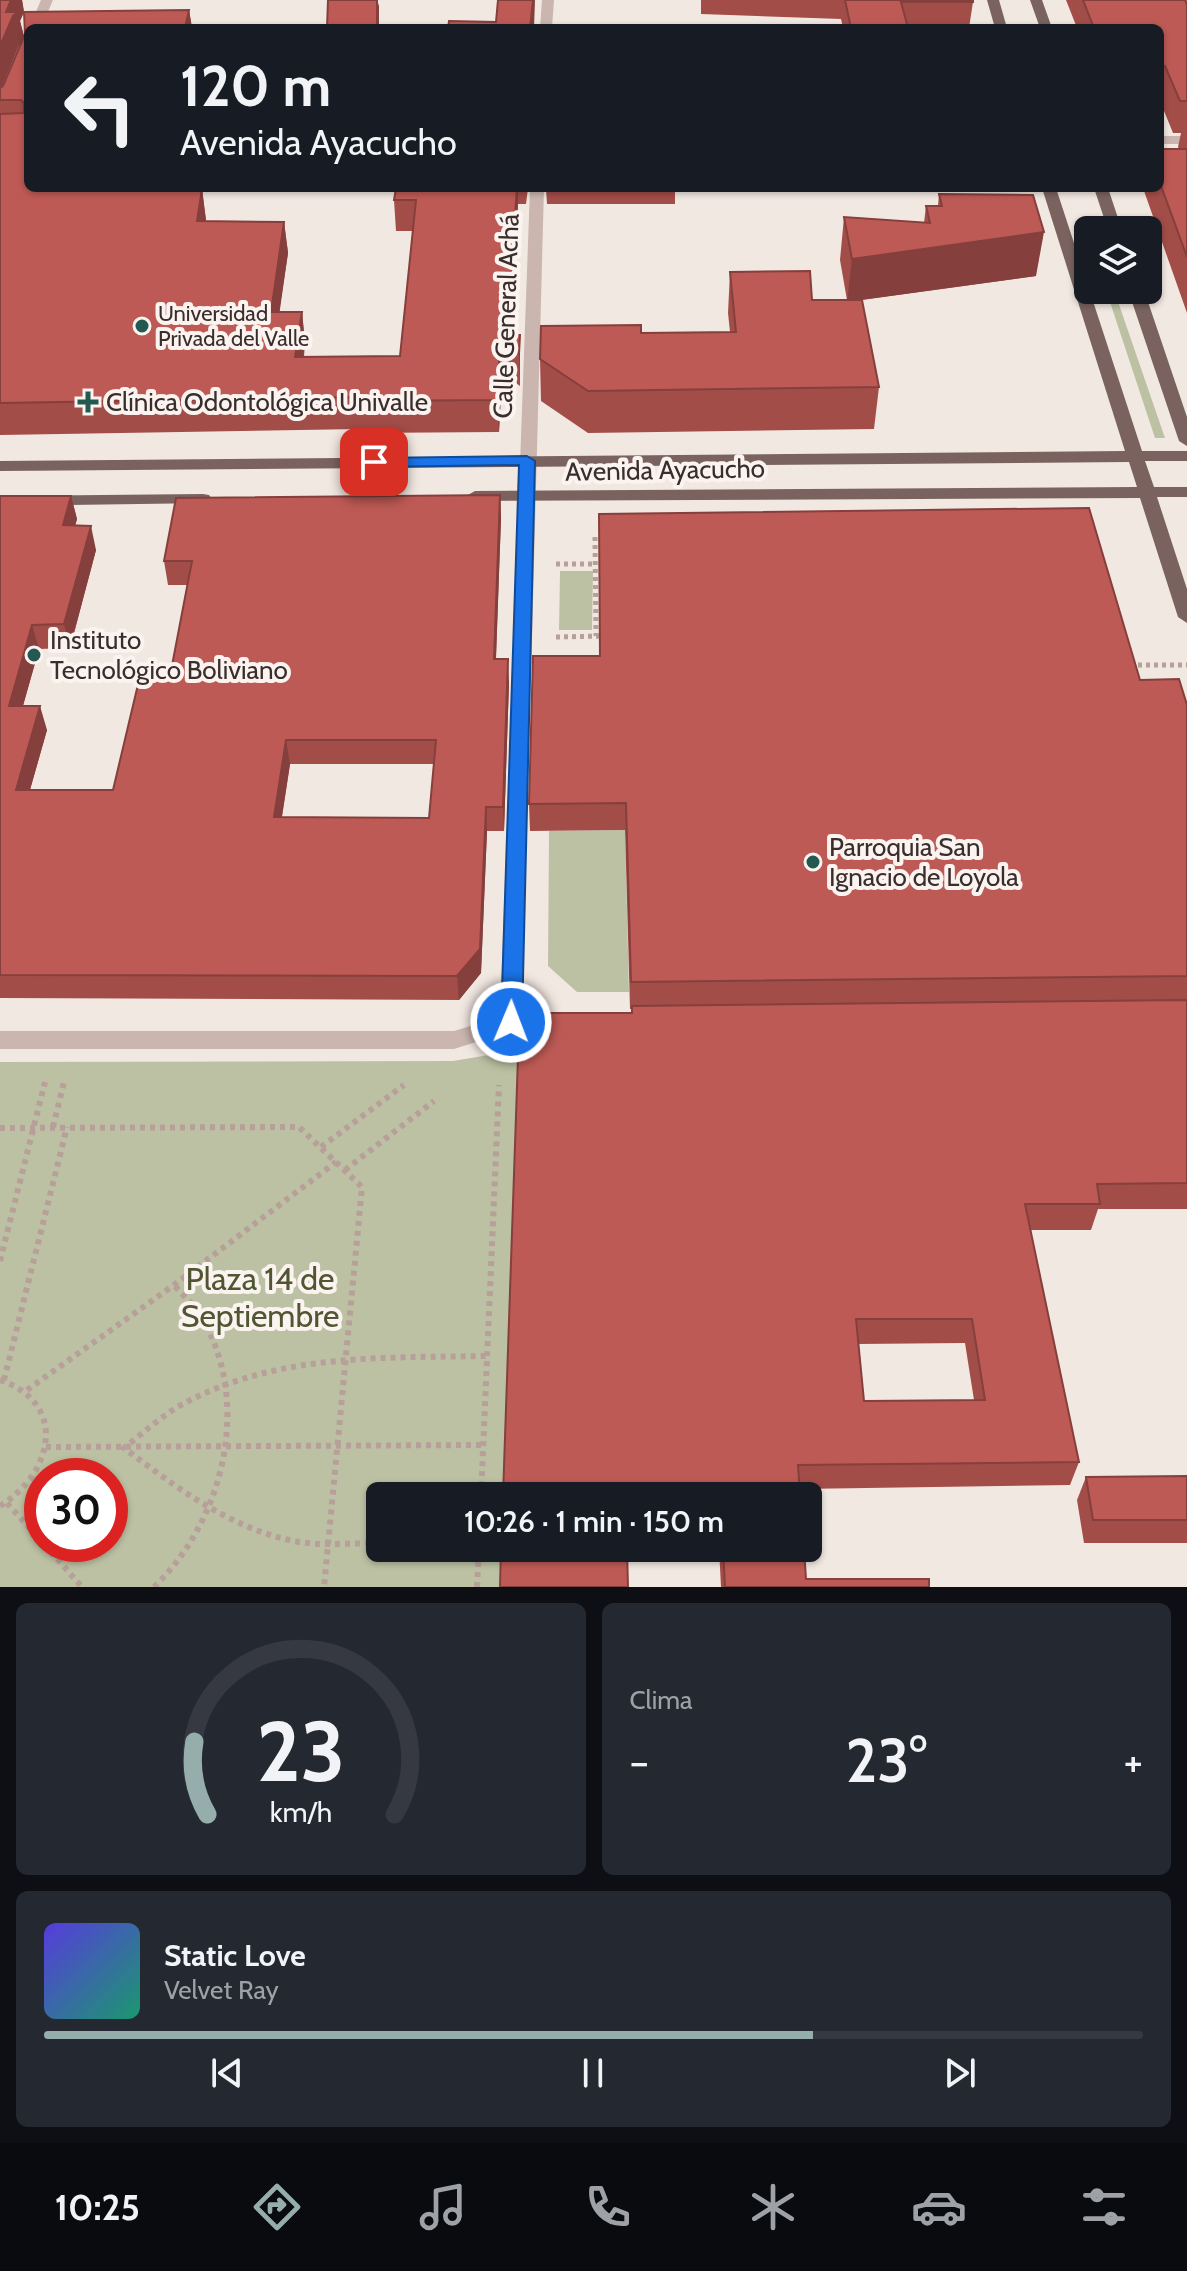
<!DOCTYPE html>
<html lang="es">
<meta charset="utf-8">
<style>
body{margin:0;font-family:Cabin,sans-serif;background:#242831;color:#f1f3f6;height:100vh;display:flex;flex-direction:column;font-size:30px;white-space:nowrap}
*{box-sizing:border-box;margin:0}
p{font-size:26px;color:#9ea1a6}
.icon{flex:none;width:44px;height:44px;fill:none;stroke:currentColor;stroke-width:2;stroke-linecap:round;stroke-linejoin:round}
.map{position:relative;height:1587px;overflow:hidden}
.sheet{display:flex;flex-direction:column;gap:16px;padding:16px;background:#0d0f14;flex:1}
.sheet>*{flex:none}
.top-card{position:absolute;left:24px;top:24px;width:1140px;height:168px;border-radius:12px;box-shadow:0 2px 6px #0004;background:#171b24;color:#f1f3f6;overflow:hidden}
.controls{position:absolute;left:1074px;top:216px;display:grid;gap:16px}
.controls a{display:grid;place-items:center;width:88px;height:88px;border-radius:12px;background:#171b24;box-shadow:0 2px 6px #0004;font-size:40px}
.speed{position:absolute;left:24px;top:1458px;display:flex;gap:16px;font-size:40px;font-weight:700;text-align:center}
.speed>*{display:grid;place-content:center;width:104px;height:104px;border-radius:50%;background:#171b24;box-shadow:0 2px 6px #0004;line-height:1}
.speed .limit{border:12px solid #d22;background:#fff;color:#111}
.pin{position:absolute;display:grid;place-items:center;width:68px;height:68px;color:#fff;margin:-34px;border-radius:16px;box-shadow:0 4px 12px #0006}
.me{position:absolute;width:88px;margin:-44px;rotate:1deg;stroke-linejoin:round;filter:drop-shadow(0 0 6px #0008)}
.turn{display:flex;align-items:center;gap:28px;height:168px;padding:0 24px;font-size:36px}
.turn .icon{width:104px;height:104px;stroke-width:2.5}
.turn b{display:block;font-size:56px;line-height:68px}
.big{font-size:60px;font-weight:600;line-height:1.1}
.sheet .tile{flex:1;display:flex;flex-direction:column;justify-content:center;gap:12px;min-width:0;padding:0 28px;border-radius:12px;background:#242831}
.sheet .dial{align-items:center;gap:0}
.dial svg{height:208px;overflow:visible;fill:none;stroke:#363941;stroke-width:7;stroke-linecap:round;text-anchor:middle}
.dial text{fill:#f1f3f6;stroke:none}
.song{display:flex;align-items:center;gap:24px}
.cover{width:96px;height:96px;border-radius:12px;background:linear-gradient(135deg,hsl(250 70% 55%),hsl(160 70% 35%))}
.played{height:8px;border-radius:4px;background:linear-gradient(90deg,#95aeac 70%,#363941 70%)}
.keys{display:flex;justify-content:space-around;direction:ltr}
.heat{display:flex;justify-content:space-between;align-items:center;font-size:44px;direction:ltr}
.sheet .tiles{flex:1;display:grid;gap:16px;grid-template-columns:1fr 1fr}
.tile:last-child{grid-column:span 2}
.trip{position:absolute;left:366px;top:1482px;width:456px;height:80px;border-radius:12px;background:#171b24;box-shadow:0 2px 6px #0004;font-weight:600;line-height:80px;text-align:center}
.menu{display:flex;height:128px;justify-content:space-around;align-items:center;background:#090b0e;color:#9ea1a6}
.menu .icon{width:56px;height:56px}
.menu .selected{color:#95aeac}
.menu b{font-size:36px;color:#f1f3f6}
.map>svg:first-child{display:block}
.green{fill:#bdc1a3;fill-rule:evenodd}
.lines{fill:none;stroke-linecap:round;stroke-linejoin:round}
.path-far1{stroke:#b6a099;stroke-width:5;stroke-dasharray:4 4;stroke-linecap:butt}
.path{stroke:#b6a099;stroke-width:6;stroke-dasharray:5 5;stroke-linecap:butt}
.minor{fill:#cab6af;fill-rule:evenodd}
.major{fill:#7a635f;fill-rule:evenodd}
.wall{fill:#a34d49;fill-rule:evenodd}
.shaded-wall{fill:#853f3c}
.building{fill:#be5a55;stroke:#853f3c;stroke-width:2;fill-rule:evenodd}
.route{fill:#1a73e8;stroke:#114b97;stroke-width:2}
.poi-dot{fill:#245952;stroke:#faf3ef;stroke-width:3}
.labels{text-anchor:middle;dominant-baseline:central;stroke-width:8;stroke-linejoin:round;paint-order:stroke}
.far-poi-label{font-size:22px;fill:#3a2e2c;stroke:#faf3ef;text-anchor:start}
.street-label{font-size:26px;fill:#3a2e2c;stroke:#faf3ef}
.poi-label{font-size:26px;fill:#3a2e2c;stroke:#faf3ef;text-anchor:start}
.near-park-label{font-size:32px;fill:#505632;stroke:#faf3ef}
</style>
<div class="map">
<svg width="1187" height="1587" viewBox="0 0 1187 1587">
<rect width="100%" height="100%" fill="#f2e8e2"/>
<g class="green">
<polygon points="1106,290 1114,290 1165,438 1155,438"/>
<polygon points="560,571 593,571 592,630 559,630"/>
<polygon points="625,830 629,992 577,992 548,966 549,831"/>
<path d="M 521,1041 L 506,1496 L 380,1496 L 380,1548 L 504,1548 L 502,1587 L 0,1587 L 0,1062 L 453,1061 L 489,1055 ZM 42,1476 L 110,1476 L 110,1544 L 42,1544 Z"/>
</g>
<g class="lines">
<g class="path-far1">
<polyline points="595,537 596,636"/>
<polyline points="556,564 595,564"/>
<polyline points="556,637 606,636"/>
<polyline points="1130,665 1187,665"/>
</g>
<g class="path">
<polyline points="53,1127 64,1082"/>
<polyline points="0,1128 299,1127 362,1187 324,1587"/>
<polyline points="321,1147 404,1085"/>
<polyline points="345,1170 434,1101"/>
<polyline points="0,1261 45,1082"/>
<path d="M 0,1380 C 69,1404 53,1473 0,1506"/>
<polyline points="4,1380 67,1127"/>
<polyline points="27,1390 174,1285 336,1162"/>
<polyline points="46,1447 483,1445"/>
<polyline points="481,1496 499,1085"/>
<polyline points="7,1503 42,1542"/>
<path d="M 380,1543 C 353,1543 325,1546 299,1542 C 232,1530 177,1488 124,1448 C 143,1433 161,1416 183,1404 C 276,1353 384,1358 487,1356"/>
<polyline points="44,1544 82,1587"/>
<path d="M 154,1587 C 224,1520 252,1403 202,1318 C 195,1305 183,1296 174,1285"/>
<polyline points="477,1587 479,1548"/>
</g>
<g class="minor">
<polygon points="41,0 53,0 41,28 29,28"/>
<polygon points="542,0 554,0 552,28 540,28"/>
<rect x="1160" y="136" width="27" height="8"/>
<polygon points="530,188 544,188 522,1013 565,1015 568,1021 565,1027 511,1031 454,1049 0,1049 0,1031 454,1031 500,1017"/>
</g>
<g class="major">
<polygon points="987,0 999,0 1007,28 995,28"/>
<polygon points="1030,0 1042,0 1052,28 1040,28"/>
<polygon points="1042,188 1056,188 1142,451 1187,451 1187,461 1145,461 1154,487 1187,487 1187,497 1157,497 1187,589 1187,623 1178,617 1140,498 475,501 466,496 475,491 1137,487 1129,462 0,471 0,461 1125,451"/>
<polygon points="1094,188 1108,188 1122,230 1108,230"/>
<polygon points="1128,290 1144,290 1187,417 1187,446 1179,441"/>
<polygon points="203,494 209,495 212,499 209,503 0,506 0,496"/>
</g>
</g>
<g class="wall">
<path d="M 0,0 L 22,0 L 24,12 L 20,21 L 24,36 L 24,12 L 189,10 L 192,28 L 28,28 L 28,188 L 113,188 L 112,191 L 202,189 L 206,221 L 284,222 L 288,253 L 279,312 L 302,312 L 305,343 L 304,357 L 400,356 L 413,231 L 396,231 L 394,200 L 396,188 L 528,188 L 526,204 L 518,204 L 514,270 L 512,335 L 520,335 L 520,386 L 502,373 L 499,432 L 361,433 L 361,429 L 0,435 ZM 20,44 L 3,86 L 2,87 L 19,45 Z"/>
<polygon points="701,0 973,0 973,2 969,28 843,28 841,19 701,14"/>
<polygon points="1066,0 1187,0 1186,3 1187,5 1187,313 1143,188 1160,188 1160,149 1179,149 1178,147 1181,133 1173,133 1160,101 1160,28 1077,28"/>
<polygon points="546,188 675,188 675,204 547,204"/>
<polygon points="939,194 1036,276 860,300 879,387 874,429 588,433 541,401 540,359 641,333 730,332 728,313 730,272 812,300 847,300 840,260 844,217 924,223 926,206 938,206"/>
<path d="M 500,495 L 501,518 L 496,659 L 509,683 L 504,831 L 487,831 L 481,973 L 459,1000 L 0,998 L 0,496 L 71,496 L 77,519 L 75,526 L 96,550 L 70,648 L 39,649 L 23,706 L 47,730 L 30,790 L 113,790 L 170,676 L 187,585 L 168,585 L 164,561 ZM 290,764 L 434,764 L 429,818 L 282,817 Z"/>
<path d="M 600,656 L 1140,680 L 1187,705 L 1187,1209 L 1098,1209 L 1091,1230 L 1030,1230 L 1079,1462 L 1070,1485 L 799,1489 L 632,1013 L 632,1009 L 630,1009 L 625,830 L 530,831 L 529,804 ZM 965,1343 L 974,1400 L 864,1401 L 858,1344 Z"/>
<polygon points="1187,1476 1187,1543 1084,1543 1077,1500 1086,1477"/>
<polygon points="719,1548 804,1548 806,1579 929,1587 721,1587"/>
</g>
<g class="shaded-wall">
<polygon points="11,0 22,0 24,12 20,21 25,41 19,45 0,91 0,46 6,12"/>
<polygon points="377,0 379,6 379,28 377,28"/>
<polygon points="533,0 535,0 534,28 530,28"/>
<polygon points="189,10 192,28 185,28"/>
<polygon points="97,188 113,188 102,222 96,191"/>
<polygon points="517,188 518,188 518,204 514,270 511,349 510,335 513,239"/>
<polygon points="202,189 206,220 202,252 197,221"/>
<polygon points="284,222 288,253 275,344 271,312"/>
<polygon points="1044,232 1036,276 847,302 852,259"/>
<polygon points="302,312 305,343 299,389 295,357"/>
<polygon points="520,335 520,386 519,354"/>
<polygon points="500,341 502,373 499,432 497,400"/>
<polygon points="500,495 501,518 495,683 494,659"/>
<polygon points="71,496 77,519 68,549 63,525"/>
<polygon points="91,526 96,550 70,648 64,624"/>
<polygon points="32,625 39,649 16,730 9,706"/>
<polygon points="508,659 509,683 504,831 503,807"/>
<polygon points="40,706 47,730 23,814 16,790"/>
<polygon points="286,740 290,764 278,841 274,817"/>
<polygon points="486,807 487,831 481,973 459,1000 457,976"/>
</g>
<g class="building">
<polygon points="0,0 11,0 6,12 18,12 13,16 0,46"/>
<polygon points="328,0 377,0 377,28 327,28"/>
<polygon points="498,0 533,0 530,28 448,28 449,21 496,22"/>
<polygon points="845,0 973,0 973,2 901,2 908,28 851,28"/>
<polygon points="1083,0 1185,0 1187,5 1187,101 1180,101 1165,66 1160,66 1160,28 1094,28"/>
<polygon points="189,10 185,28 28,28 28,188 97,188 96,191 202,189 197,221 284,222 271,312 302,312 295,357 400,356 416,200 394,200 396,188 517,188 513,239 510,335 520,335 519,354 500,341 497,400 358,401 359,397 0,403 0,114 24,113 24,103 21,100 0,100 0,88 3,86 25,34 24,12"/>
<polygon points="1160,149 1187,149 1187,257 1160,183"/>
<polygon points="939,194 1033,195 1044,232 852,259 844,217 930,223 926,206 942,206"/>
<polygon points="810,271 812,300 862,300 879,387 588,391 540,359 541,326 641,325 641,333 736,332 730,272"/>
<path d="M 500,495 L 494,659 L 508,659 L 503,807 L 486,807 L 480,949 L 457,976 L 0,975 L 0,496 L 71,496 L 63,525 L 91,526 L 64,624 L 32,625 L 9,706 L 40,706 L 16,790 L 113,790 L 140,676 L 170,676 L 192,561 L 164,561 L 176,498 ZM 286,740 L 436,740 L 429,818 L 274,817 Z"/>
<polygon points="1089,508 1140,680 1179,679 1187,705 1187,976 631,982 626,803 529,804 533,656 600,656 599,514"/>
<path d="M 1187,1000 L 1187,1183 L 1097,1184 L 1100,1204 L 1025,1204 L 1079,1462 L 798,1465 L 800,1496 L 503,1496 L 519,1028 L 550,1013 L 632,1013 L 632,1006 ZM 856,1319 L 972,1319 L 985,1400 L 864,1401 Z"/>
<polygon points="1187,1476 1187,1520 1093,1520 1086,1477"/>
<polygon points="501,1548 627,1548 628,1587 500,1587"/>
<polygon points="723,1548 804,1548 806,1579 929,1579 929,1587 725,1587"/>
</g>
<polygon class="route" points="527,456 535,461 522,1022 519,1028 504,1028 501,1022 519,465 374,467 366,462 374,458"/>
<g class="poi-dot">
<circle cx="142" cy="326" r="8"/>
<path d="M84 390h8v8h8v8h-8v8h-8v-8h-8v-8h8z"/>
<circle cx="34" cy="655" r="8"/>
<circle cx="813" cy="862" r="8"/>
</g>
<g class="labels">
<g class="far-poi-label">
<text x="158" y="313">Universidad<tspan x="158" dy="25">Privada del Valle</tspan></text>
</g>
<g class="street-label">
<text transform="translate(506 316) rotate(-88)">Calle General Achá</text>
<text transform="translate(665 470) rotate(-1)">Avenida Ayacucho</text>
</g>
<g class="poi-label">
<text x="106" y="402">Clínica Odontológica Univalle</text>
<text x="50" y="640">Instituto<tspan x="50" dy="30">Tecnológico Boliviano</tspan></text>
<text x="829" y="847">Parroquia San<tspan x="829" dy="30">Ignacio de Loyola</tspan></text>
</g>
<g class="near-park-label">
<text x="260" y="1278">Plaza 14 de<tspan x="260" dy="37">Septiembre</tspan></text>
</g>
</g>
</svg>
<div class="controls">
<a><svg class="icon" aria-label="layers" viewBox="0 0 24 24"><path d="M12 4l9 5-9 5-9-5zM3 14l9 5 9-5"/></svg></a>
</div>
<div class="speed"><div class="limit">30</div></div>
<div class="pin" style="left:374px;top:462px;background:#d93025"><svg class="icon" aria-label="arrive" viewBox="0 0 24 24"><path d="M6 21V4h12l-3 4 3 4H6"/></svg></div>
<svg class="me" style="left:511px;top:1022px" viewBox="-20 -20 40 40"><circle r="17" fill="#1a73e8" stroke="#fff" stroke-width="3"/><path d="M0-11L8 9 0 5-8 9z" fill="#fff"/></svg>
<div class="trip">10:26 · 1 min · 150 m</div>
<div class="top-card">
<div class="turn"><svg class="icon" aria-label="left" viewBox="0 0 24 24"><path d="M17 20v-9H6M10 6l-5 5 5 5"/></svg><div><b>120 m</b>Avenida Ayacucho</div></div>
</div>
</div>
<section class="sheet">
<div class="tiles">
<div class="tile dial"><svg viewBox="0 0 100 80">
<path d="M14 69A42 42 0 1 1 86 69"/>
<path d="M14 69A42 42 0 0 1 9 41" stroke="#95aeac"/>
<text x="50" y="56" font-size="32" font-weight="700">23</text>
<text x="50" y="72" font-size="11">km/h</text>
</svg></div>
<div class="tile"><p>Clima</p>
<div class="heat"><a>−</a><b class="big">23°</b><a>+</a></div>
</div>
<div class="tile">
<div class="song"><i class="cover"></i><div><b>Static Love</b><p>Velvet Ray</p></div></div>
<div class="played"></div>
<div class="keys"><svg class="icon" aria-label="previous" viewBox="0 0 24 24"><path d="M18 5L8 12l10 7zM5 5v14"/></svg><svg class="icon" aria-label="pause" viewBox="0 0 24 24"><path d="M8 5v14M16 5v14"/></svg><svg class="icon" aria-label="next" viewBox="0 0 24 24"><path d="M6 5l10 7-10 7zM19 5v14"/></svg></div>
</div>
</div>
</section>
<nav class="menu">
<b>10:25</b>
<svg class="icon selected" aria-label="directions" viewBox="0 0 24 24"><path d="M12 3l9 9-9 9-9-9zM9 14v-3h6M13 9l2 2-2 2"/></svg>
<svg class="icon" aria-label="music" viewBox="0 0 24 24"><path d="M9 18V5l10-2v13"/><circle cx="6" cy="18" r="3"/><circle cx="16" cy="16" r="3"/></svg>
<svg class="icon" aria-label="phone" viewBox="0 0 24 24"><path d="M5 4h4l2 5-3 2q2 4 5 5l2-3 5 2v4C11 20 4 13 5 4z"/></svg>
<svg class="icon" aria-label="climate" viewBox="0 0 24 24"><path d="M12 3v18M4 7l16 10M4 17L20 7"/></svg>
<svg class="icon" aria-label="car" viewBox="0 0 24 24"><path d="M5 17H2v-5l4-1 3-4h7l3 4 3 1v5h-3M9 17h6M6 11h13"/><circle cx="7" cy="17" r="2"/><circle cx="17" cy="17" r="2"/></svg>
<svg class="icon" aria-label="filters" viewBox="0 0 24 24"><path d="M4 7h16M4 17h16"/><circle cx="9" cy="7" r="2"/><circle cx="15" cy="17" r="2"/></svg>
</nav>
